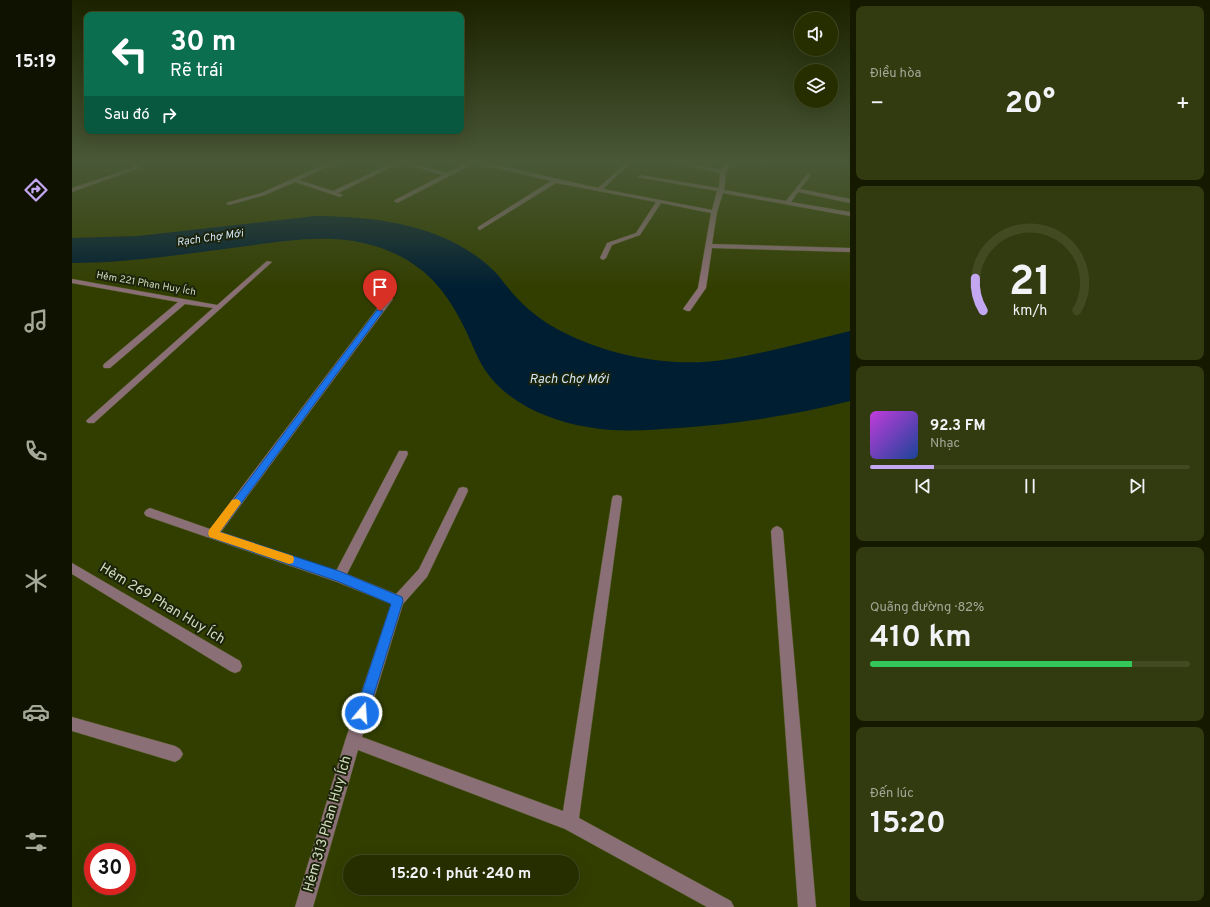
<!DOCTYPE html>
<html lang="vi">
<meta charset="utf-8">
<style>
body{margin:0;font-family:Overpass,sans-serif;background:#323a0f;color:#f1f3f6;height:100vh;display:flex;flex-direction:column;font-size:15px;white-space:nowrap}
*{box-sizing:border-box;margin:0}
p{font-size:13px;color:#a4a899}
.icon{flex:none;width:22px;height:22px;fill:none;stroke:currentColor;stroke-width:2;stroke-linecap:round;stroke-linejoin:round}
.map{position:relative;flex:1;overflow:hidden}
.sheet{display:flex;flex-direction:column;gap:6px;padding:6px;background:#151900;width:360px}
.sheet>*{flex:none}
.top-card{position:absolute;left:12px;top:12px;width:380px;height:122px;border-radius:8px;box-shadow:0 4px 16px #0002,0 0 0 1px #424a22;background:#0b6e4f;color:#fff;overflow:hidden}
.fabs{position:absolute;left:722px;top:12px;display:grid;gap:8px}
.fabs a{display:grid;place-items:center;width:44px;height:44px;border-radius:50%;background:#262e00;box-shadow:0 4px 16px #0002,0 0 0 1px #424a22;font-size:20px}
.speed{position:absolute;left:12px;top:843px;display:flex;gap:8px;font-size:20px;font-weight:700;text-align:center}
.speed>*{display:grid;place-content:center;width:52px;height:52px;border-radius:50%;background:#262e00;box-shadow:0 4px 16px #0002,0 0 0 1px #424a22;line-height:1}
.speed .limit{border:6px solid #d22;background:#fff;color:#111}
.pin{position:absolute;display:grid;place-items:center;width:34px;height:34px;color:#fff;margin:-41px -17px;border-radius:50% 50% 50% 0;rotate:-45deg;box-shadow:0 0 4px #0007}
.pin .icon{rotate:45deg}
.me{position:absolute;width:44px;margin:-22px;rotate:18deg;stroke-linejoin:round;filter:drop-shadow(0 0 3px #0008)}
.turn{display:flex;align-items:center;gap:14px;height:84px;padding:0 20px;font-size:18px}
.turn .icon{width:52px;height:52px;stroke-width:2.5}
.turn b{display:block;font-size:28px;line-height:34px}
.then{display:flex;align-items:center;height:38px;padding:0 20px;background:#0003;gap:8px;font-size:15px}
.big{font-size:30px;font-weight:700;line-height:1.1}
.sheet .widget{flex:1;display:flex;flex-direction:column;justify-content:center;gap:6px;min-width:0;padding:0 14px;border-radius:8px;background:#323a0f}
.sheet .dial{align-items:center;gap:0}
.dial svg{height:104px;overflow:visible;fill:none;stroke:#424a22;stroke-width:7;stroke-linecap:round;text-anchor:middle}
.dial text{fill:#f1f3f6;stroke:none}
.song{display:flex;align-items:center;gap:12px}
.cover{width:48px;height:48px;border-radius:6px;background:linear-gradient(135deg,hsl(290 70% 55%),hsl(220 70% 35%))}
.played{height:4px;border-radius:2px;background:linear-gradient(90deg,#c4a7f1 20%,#424a22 20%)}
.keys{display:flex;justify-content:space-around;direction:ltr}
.heat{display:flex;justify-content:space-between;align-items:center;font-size:22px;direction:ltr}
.charge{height:6px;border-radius:3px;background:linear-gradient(90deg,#34c759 82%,#424a22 0)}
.trip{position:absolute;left:271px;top:855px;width:236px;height:40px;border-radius:20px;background:#262e00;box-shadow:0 4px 16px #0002,0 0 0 1px #424a22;font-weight:700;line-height:40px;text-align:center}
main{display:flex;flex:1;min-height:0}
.dock{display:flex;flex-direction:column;width:72px;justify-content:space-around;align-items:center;background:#0f1200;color:#a4a899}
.dock .icon{width:28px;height:28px}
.dock .current{color:#c4a7f1}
.dock b{font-size:18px;color:#f1f3f6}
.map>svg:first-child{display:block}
.water{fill:#001e32}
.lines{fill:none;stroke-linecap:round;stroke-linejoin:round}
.minor-casing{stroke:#4f5a22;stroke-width:1}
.major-casing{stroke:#4f5a22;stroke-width:1}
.minor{fill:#8b6f76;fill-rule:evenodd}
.major{fill:#dda4b3;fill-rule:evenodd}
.route{fill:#1a73e8;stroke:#114b97}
.slow{fill:#f59e0b}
.labels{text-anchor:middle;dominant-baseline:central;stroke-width:4;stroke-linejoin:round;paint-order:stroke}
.far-street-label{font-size:10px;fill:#d1dbbd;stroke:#1c230b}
.far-water-label{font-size:11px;font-style:italic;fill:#d2e7f8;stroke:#1c230b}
.water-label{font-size:13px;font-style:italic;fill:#d2e7f8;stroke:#1c230b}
.near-street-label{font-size:14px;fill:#d1dbbd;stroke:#1c230b}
</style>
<main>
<nav class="dock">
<b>15:19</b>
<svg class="icon current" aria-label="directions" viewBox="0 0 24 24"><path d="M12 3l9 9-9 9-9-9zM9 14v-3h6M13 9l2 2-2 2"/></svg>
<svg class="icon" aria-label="music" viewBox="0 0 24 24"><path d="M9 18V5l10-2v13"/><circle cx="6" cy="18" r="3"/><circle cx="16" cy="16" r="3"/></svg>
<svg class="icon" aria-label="phone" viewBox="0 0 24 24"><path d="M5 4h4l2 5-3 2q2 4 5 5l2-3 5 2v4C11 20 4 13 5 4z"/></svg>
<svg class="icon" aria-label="climate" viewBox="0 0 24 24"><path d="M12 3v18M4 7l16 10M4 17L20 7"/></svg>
<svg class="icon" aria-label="car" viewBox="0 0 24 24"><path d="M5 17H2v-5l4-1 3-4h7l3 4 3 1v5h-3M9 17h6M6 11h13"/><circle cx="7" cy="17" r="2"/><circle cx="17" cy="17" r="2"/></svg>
<svg class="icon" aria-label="filters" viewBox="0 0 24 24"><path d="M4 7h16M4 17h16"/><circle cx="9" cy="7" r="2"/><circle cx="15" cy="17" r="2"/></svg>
</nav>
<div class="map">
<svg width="778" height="907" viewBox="0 0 778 907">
<rect width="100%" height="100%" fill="#323e00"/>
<path class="water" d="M 243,216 C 303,216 373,225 419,268 C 429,277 435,288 444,297 C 455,309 470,321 485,329 C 535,356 601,369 657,359 C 698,352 738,341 778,331 L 778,401 C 722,415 665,424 607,428 C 577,430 546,433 516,427 C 478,421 435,403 413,370 C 405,358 400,343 394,331 C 374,289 351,262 306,247 C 259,231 207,242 160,248 C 107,255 53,263 0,263 L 0,238 L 66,236 Z"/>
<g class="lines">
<g class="minor-casing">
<g id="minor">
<polygon points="55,162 61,162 67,168 0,192 0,188 61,168"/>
<polygon points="258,162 265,162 227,180 261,191 322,162 335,162 375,173 389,166 375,162 393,164 397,162 412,162 526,188 554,163 556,165 531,189 640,210 645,191 565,177 568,175 647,188 648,173 601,162 612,162 649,170 653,162 658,162 654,172 652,190 714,201 736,173 739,175 728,189 778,199 778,203 726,192 719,202 778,212 778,216 651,193 645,212 640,244 778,248 778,252 640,248 634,288 618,311 615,311 611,309 626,288 639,213 589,203 568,235 540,245 534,258 531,260 528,258 535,243 564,233 584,202 484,183 408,230 406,229 406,227 479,181 403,163 325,203 322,201 323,200 371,175 328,163 266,193 271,195 268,197 223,182 193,195 157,205 154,203 189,193"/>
<polygon points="195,261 200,262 22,423 16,423 14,421 16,419 141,308 113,304 38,368 32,368 31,366 32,364 106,302 0,283 0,279 145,305"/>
<polygon points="314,297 317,297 321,299 149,532 264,571 327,451 335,451 336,454 275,574 324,594 347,569 387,488 391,487 395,488 396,491 355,577 331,604 290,737 491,811 540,499 541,496 545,495 549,496 550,499 507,818 659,901 662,907 635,907 493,829 286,750 241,907 223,907 273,741 319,604 265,582 74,516 72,513 74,510 78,508 138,529"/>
<polygon points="705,526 709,528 711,531 744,907 726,907 699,531 701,528"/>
<polygon points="0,563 168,661 170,666 168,671 163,673 158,671 0,574"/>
<polygon points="0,717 103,746 108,749 111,754 108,759 103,762 0,731"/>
</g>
</g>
<g class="major-casing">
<polygon id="major" points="773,162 778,162 778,164"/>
</g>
<use href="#minor" class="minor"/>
<use href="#major" class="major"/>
</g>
<linearGradient id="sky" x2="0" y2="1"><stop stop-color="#1c2200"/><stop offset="0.56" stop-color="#495837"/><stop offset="1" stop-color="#495837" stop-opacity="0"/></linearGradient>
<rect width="778" height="289" fill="url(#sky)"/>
<polygon class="route" points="305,310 311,311 148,532 267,571 330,597 331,601 296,713 294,717 290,719 285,717 283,713 319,604 265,581 137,537 136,534"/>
<polygon class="slow" points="164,499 167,500 169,503 148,532 221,556 222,559 221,563 217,564 137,537 136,534 137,530 160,500"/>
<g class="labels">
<g class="far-street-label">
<text transform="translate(74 284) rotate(10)">Hẻm 221 Phan Huy Ích</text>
</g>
<g class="far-water-label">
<text transform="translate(138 238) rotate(-8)">Rạch Chợ Mới</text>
</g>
<g class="water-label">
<text x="497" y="380">Rạch Chợ Mới</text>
</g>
<g class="near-street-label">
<text transform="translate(90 604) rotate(31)">Hẻm 269 Phan Huy Ích</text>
<text transform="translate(256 824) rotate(-74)">Hẻm 313 Phan Huy Ích</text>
</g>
</g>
</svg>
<div class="fabs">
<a><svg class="icon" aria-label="sound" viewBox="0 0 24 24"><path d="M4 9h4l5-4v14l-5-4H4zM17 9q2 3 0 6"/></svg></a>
<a><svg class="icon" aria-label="layers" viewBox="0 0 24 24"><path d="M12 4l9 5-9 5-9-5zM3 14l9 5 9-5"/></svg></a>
</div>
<div class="speed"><div class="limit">30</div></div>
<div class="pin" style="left:308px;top:311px;background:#d93025"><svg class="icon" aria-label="arrive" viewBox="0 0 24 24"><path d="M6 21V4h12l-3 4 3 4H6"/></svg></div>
<svg class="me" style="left:290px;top:713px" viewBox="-20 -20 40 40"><circle r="17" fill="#1a73e8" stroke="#fff" stroke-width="3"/><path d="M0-11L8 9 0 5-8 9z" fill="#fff"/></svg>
<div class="trip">15:20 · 1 phút · 240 m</div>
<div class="top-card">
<div class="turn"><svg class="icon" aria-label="left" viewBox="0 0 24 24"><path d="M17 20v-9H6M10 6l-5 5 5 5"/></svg><div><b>30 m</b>Rẽ trái</div></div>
<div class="then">Sau đó<svg class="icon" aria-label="right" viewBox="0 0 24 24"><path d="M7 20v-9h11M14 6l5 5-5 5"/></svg></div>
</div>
</div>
<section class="sheet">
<div class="widget"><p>Điều hòa</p>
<div class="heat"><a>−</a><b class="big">20°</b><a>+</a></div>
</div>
<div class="widget dial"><svg viewBox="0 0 100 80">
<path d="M14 69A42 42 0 1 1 86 69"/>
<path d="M14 69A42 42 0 0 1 8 44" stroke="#c4a7f1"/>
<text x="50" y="56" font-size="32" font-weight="700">21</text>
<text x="50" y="72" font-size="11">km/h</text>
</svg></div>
<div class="widget">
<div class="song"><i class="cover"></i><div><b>92.3 FM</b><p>Nhạc</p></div></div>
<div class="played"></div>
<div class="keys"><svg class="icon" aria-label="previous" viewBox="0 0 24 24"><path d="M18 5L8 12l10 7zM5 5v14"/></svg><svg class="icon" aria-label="pause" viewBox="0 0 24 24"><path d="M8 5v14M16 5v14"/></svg><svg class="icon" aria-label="next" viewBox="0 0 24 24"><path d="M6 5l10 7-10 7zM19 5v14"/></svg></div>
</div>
<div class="widget"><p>Quãng đường · 82%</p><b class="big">410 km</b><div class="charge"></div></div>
<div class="widget"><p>Đến lúc</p><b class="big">15:20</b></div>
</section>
</main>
